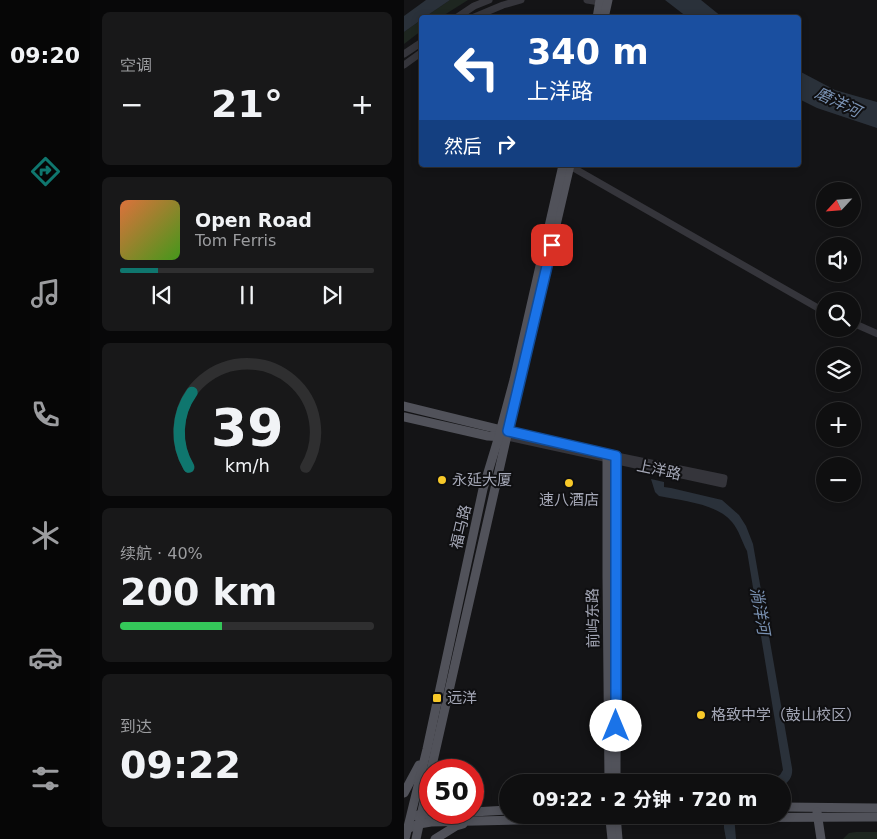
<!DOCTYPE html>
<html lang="zh">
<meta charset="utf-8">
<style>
body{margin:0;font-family:"DejaVu Sans","Noto Sans SC",sans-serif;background:#181819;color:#f1f3f6;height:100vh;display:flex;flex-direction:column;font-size:19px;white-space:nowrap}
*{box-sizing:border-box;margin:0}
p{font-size:16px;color:#9b9c9f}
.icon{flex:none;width:28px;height:28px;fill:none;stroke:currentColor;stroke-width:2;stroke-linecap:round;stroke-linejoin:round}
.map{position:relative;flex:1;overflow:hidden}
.drawer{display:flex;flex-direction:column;gap:12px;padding:12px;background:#080809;width:314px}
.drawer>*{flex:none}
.hud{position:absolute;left:15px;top:15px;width:382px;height:152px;border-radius:5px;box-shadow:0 2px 8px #0003,0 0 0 1px #2f2f30;background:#1a4fa0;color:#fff;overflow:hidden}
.needle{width:32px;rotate:244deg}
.buttons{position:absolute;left:412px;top:182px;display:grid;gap:10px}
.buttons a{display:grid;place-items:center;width:45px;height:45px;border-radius:50%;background:#0f0f10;box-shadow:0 2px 8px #0003,0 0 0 1px #2f2f30;font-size:25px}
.speed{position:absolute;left:15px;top:759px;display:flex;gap:10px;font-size:25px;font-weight:700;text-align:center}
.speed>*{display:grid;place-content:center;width:65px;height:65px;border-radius:50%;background:#0f0f10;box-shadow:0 2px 8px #0003,0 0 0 1px #2f2f30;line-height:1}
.speed .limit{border:8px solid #d22;background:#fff;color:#111}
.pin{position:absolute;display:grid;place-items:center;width:42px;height:42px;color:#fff;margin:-21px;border-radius:10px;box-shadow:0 2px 8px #0006}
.me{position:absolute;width:55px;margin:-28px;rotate:0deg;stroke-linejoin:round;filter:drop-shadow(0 0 4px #0008)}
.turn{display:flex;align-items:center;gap:18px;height:105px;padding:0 25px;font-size:22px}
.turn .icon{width:65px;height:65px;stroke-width:2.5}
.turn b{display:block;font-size:35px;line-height:42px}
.then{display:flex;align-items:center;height:48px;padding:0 25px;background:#0003;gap:10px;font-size:19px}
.big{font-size:38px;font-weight:700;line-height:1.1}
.drawer .tile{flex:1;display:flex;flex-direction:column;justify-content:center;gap:8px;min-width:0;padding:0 18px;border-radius:8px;background:#181819}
.drawer .dial{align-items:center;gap:0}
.dial svg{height:130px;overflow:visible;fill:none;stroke:#2f2f30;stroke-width:7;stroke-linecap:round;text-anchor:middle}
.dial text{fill:#f1f3f6;stroke:none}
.song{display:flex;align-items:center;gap:15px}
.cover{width:60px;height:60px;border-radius:8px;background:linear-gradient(135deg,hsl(20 70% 55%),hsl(100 70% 35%))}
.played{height:5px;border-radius:2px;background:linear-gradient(90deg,#0f766e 15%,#2f2f30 15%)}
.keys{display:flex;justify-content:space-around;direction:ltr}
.heat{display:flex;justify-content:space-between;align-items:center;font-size:28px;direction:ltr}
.charge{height:8px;border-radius:4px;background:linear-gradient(90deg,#34c759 40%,#2f2f30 0)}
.trip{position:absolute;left:95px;top:774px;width:292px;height:50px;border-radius:25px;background:#0f0f10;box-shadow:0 2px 8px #0003,0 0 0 1px #2f2f30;font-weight:700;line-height:50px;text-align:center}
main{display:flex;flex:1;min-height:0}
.dock{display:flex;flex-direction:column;width:90px;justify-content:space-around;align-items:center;background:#060606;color:#9b9c9f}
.dock .icon{width:35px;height:35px}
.dock .current{color:#0f766e}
.dock b{font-size:22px;color:#f1f3f6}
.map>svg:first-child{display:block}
.green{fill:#1e2620}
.water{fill:#2a313a}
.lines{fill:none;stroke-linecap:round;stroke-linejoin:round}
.minor{stroke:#35353b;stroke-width:7}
.major{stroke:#51525a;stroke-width:9}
.route-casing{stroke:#114b97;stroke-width:12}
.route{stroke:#1a73e8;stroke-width:9}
.poi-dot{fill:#f8c929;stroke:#0f0f11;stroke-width:2}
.labels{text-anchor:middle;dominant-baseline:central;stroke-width:4;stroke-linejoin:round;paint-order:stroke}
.street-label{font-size:15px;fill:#a5a8b7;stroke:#0f0f11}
.poi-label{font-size:15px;fill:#a5a8b7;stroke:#0f0f11;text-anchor:start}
.water-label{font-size:16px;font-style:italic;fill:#7a92b3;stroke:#0f0f11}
</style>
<main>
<nav class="dock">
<b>09:20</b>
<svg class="icon current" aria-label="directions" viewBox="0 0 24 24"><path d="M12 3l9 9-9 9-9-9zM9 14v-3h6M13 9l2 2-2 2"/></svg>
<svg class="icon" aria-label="music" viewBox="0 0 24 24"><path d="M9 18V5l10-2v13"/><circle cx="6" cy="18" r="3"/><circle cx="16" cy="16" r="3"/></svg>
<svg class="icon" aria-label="phone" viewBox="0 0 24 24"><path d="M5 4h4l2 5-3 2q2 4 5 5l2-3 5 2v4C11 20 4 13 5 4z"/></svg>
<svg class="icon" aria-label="climate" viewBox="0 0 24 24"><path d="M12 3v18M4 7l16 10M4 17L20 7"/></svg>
<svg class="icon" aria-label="car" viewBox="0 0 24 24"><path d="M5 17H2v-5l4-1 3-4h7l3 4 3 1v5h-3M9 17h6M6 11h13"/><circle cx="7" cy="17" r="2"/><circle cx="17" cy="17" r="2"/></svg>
<svg class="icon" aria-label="filters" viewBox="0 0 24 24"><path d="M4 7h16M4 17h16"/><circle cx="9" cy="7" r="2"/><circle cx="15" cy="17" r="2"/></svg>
</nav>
<section class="drawer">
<div class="tile"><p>空调</p>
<div class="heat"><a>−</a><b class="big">21°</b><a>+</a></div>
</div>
<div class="tile">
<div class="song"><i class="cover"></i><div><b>Open Road</b><p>Tom Ferris</p></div></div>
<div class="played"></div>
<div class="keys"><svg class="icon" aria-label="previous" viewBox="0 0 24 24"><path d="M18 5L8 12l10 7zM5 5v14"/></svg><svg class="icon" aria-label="pause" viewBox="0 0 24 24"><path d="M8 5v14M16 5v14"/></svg><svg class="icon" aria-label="next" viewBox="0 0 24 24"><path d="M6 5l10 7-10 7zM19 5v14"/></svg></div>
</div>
<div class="tile dial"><svg viewBox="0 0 100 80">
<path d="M14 69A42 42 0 1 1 86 69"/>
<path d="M14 69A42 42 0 0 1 16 23" stroke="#0f766e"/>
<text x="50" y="56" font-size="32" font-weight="700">39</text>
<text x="50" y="72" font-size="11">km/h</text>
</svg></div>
<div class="tile"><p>续航 · 40%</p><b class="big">200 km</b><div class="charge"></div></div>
<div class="tile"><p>到达</p><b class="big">09:22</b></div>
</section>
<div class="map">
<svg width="474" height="839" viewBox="0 0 474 839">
<rect width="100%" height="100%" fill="#141416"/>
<g class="green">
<polygon points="46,0 64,0 37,17 21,17"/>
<polygon points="17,20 17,31 0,44 0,32"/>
<polygon points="452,832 473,832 473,839 439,839 445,833"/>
</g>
<g class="water">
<polygon points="22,0 46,0 21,17 18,18 17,20 0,32 0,16"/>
<polygon points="261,0 297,0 318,17 283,17"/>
<polygon points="395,71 431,90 473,102 473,128 413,108 395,99"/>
<path d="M 247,479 L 260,482 L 260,487 L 267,488 L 318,500 L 335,515 L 342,526 L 349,544 L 388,768 C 389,775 386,782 379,785 L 379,782 L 325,782 L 331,780 L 370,778 L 376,775 L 379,770 L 343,551 C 338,542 335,530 328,522 C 312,503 278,501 255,496 L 251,492 Z"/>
<polygon points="320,815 330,815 332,839 322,839 320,828"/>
</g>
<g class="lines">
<g class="minor">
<polyline points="183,0 196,2"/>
<polyline points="52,18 70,6 85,0"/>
<polyline points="68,18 99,5 117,0"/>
<polyline points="0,54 18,42"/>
<polyline points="0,65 18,52"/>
<polyline points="166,166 421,312"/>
<polyline points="449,323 474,334"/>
<polyline points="103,437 319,484 320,478 203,454 104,431"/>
</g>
<g class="major">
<polyline points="193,18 196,0"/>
<polyline points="200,18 204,0"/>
<polyline points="0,406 102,431"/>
<polyline points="0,417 84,436 100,437"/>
<polyline points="203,454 203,577 205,782"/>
<polyline points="27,770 104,431 166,165"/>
<polyline points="212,782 212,456"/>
<polyline points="0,793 15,765"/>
<polyline points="379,807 474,808"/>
<polyline points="69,812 104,810"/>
<polyline points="413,812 417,839"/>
<polyline points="212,815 214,839"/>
<polyline points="12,816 17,814 29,815 59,812"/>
<polyline points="206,820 208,839"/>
<polyline points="0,830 15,824 27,822 212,818 474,817"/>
<polyline points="1,839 23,749 79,489 95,436 110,380 159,165"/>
<polyline points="12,839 26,774"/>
<polyline points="31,839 52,826 59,824"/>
</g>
</g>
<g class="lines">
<g class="route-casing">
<polyline id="route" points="148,245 104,431 212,456 212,726"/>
</g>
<use href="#route" class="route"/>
</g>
<g class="poi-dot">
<circle cx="38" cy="480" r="5"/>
<circle cx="165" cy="483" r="5"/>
<rect x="28" y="693" width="10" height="10" rx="2.5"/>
<circle cx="297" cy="715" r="5"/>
</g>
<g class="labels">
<g class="street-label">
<text transform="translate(255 470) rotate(12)">上洋路</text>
<text transform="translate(57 527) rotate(-77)">福马路</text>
<text transform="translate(189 618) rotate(-91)">前屿东路</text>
</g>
<g class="poi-label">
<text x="48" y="480">永延大厦</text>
<text x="165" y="500" text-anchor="middle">速八酒店</text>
<text x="43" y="698">远洋</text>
<text x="307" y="715">格致中学（鼓山校区）</text>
</g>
<g class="water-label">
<text transform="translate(434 102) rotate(26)">磨洋河</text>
<text transform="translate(356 611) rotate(80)">淌洋河</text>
</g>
</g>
</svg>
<div class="buttons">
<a><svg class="needle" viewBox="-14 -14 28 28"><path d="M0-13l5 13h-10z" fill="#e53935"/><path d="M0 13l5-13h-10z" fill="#9b9c9f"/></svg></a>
<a><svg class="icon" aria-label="sound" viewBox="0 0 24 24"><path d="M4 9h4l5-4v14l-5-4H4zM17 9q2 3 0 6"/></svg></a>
<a><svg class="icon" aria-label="search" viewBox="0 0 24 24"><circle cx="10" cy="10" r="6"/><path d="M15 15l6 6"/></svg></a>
<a><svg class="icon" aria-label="layers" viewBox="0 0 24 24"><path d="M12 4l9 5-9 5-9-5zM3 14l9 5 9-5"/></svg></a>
<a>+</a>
<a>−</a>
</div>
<div class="speed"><div class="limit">50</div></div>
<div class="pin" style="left:148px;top:245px;background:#d93025"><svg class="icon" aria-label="arrive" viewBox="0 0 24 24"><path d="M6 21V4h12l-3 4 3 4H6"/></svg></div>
<svg class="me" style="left:212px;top:726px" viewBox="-20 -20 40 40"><circle r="19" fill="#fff"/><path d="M0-13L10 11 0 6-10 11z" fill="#1a73e8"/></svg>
<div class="trip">09:22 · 2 分钟 · 720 m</div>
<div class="hud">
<div class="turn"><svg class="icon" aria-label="left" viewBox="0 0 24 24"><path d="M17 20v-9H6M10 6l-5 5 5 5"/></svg><div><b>340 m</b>上洋路</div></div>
<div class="then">然后<svg class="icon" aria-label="right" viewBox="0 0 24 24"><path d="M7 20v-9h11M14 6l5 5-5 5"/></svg></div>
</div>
</div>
</main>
